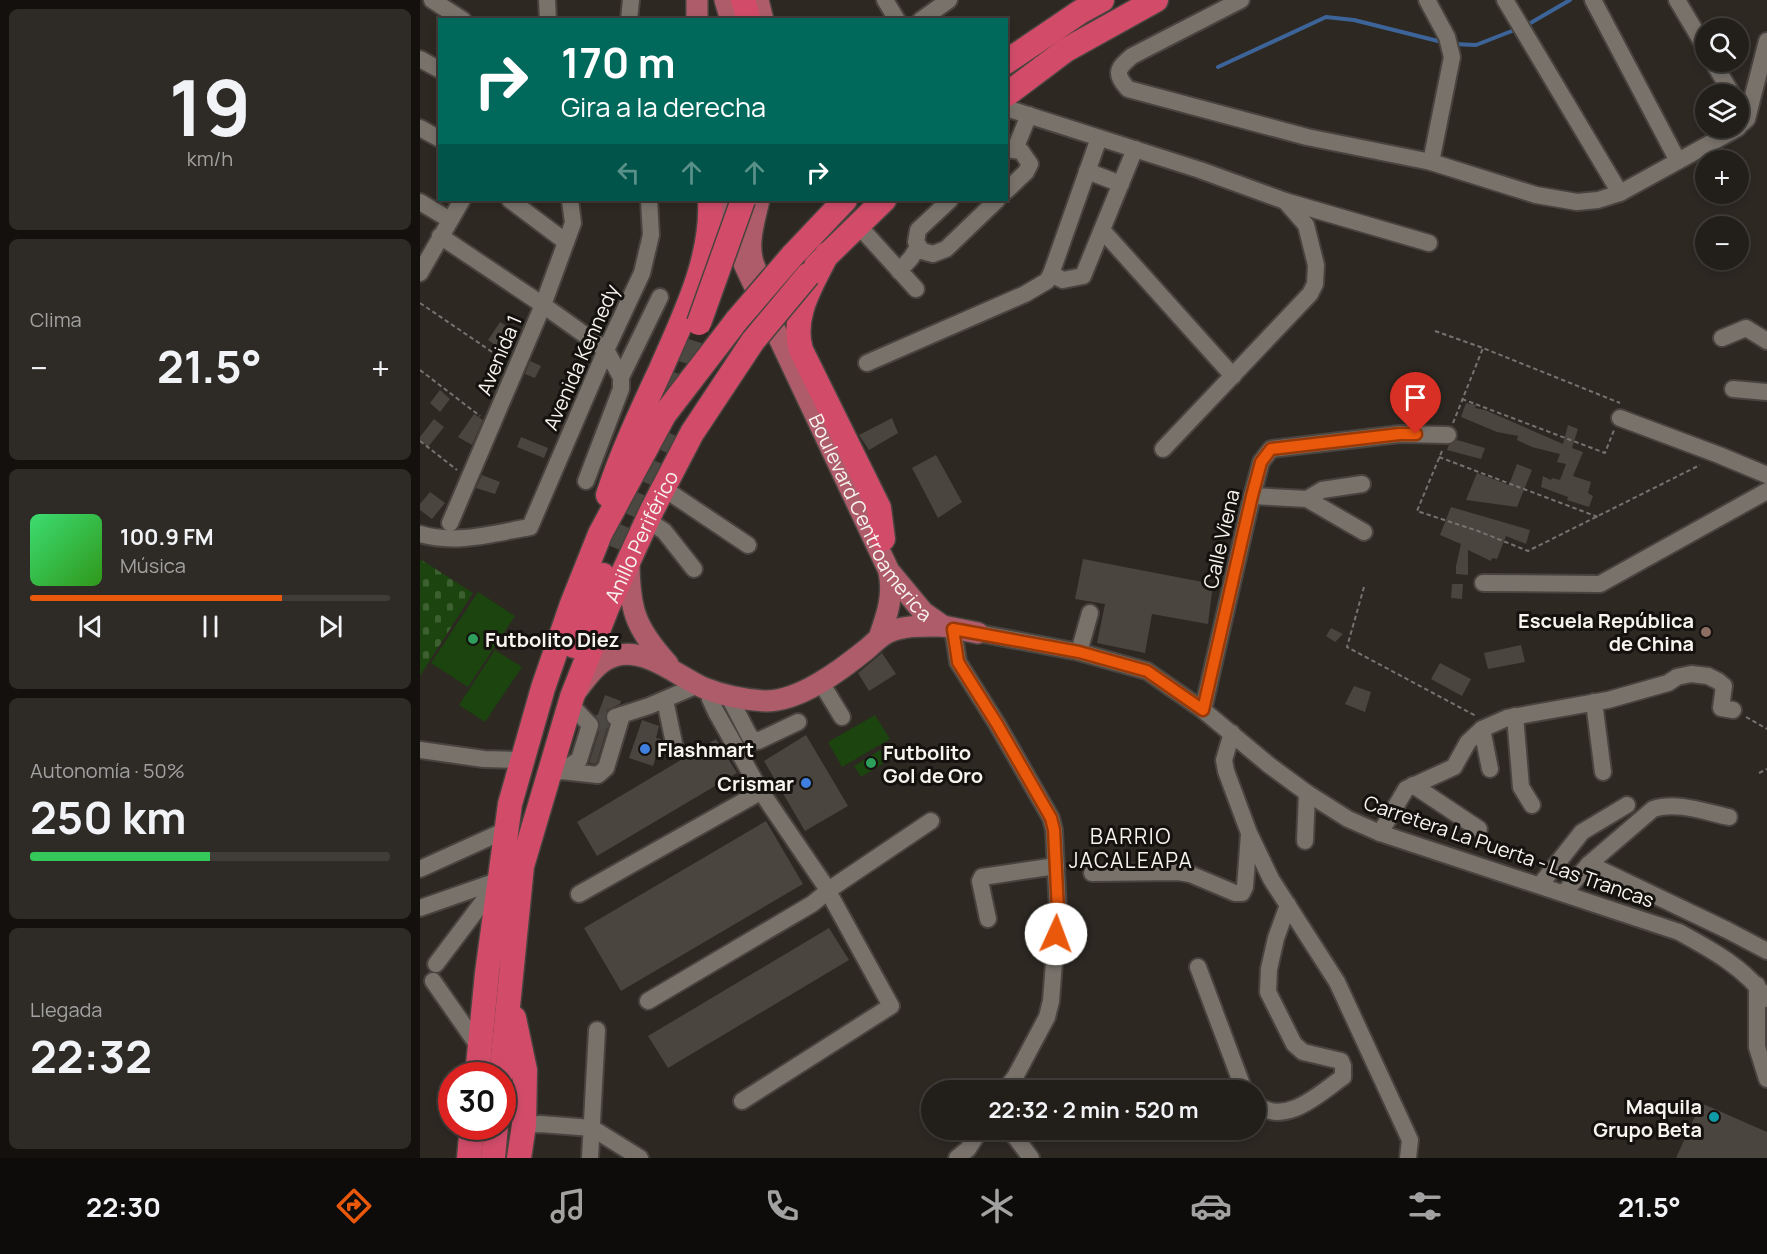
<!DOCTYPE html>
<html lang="es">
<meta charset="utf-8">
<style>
body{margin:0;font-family:Manrope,sans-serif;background:#2e2b27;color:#f1f3f6;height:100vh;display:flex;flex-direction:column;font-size:22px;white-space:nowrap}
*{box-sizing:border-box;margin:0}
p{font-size:20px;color:#a2a2a2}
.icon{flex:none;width:33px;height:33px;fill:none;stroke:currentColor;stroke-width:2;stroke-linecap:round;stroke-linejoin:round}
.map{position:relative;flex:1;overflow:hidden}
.details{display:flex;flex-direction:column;gap:9px;padding:9px;background:#13100e;width:420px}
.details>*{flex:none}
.guide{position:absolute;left:18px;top:18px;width:570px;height:183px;border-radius:0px;box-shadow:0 3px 9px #0003,0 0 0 2px #3f3c39;background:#00695c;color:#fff;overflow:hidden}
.fabs{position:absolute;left:1275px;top:18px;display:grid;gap:12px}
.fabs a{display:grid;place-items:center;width:54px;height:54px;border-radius:50%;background:#221e1a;box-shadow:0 3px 9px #0003,0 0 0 2px #3f3c39;font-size:30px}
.speed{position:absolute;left:18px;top:1062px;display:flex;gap:12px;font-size:30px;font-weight:700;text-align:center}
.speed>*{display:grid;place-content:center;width:78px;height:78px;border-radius:50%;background:#221e1a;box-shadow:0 3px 9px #0003,0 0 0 2px #3f3c39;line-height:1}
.speed .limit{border:9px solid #d22;background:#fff;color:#111}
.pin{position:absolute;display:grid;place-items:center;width:51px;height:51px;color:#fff;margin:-62px -26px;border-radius:50% 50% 50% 0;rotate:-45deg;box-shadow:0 0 6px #0007}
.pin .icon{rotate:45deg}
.me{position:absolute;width:66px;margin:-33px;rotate:2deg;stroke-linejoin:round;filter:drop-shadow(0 0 4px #0008)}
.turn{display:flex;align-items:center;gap:21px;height:126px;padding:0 24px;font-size:27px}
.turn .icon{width:78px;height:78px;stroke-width:2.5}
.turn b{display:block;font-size:42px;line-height:51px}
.lanes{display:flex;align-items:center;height:57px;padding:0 24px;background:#0003;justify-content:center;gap:30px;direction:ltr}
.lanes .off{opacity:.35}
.big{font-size:45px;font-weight:700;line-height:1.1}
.details .widget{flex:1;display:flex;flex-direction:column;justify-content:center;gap:9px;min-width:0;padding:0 21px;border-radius:9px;background:#2e2b27}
.details .dial{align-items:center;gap:0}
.dial b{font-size:78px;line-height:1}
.song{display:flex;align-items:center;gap:18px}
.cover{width:72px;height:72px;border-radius:9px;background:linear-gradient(135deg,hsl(140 70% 55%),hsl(110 70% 35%))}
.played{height:6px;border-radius:3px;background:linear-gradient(90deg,#ea580c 70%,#3f3c39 70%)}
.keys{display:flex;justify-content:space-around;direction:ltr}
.heat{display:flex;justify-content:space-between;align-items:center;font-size:33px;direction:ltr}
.charge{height:9px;border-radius:4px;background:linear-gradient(90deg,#34c759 50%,#3f3c39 0)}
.trip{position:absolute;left:501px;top:1080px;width:345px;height:60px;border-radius:30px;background:#221e1a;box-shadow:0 3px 9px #0003,0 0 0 2px #3f3c39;font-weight:700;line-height:60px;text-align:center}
.menu{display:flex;height:96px;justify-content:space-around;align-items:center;background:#0e0c0a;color:#a2a2a2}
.menu .icon{width:42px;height:42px}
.menu .current{color:#ea580c}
.menu b{font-size:27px;color:#f1f3f6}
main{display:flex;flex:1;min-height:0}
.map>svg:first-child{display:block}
.cemetery{fill:url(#cemetery-stones)}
.pitch{fill:#1b440e}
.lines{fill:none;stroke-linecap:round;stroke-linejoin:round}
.stream{stroke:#3d6498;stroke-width:4}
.building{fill:#4a453e}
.minor-tunnel{stroke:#4b4741;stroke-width:16;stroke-dasharray:16 8;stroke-linecap:butt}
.highway-tunnel{stroke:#4b4741;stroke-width:24;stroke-dasharray:24 12;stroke-linecap:butt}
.minor-casing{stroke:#48433e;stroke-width:20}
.major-casing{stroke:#48433e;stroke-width:24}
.highway-casing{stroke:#48433e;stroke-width:27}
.path{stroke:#77726d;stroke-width:2;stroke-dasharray:4.5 3;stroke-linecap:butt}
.minor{stroke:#78726b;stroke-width:16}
.major{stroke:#ae5b6a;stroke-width:21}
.highway{stroke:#d24c6a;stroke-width:24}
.highway-bridge-casing{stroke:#48433e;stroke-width:27;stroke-linecap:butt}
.highway-bridge{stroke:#d24c6a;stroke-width:24}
.route-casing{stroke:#983908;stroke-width:15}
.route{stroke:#ea580c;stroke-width:10}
.education-dot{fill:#8d6e63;stroke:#14110f;stroke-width:2}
.leisure-dot{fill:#2e9e5b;stroke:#14110f;stroke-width:2}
.shop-dot{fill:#3f7fe0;stroke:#14110f;stroke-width:2}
.culture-dot{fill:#0f9aa8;stroke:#14110f;stroke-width:2}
.labels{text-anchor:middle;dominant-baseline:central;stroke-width:6;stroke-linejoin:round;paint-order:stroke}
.street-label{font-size:20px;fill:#f7f4f0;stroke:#14110f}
.poi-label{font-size:20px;font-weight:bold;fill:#f7f4f0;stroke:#14110f;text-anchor:end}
.neighbourhood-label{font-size:21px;letter-spacing:1.5px;fill:#f7f4f0;stroke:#14110f}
</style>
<main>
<section class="details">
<div class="widget dial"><b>19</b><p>km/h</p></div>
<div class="widget"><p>Clima</p>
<div class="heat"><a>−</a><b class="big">21.5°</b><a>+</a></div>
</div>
<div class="widget">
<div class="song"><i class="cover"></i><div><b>100.9 FM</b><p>Música</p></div></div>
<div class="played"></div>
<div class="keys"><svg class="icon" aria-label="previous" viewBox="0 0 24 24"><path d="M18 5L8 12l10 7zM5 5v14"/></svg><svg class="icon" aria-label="pause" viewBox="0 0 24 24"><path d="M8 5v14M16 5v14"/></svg><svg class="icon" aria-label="next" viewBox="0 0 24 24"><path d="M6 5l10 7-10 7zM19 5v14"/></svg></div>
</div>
<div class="widget"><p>Autonomía · 50%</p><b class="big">250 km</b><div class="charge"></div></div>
<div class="widget"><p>Llegada</p><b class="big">22:32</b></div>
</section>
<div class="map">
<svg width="1347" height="1158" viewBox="0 0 1347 1158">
<defs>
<pattern id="cemetery-stones" width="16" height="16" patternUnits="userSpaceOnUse" patternTransform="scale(1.5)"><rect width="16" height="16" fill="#1b440e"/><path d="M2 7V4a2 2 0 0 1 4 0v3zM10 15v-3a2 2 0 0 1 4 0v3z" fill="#3d6031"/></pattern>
</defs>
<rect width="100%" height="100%" fill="#2d2822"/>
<polygon class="cemetery" points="0,559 53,593 0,676"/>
<g class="pitch">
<polygon points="58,592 95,616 48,687 11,663"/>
<polygon points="75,650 102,667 65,722 39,705"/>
<polygon points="455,715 470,739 422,767 408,742"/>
<polygon points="460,750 469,760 441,777 434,766"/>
</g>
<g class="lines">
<g class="stream">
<polyline points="1107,25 1150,0"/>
<polyline points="1033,44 1056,45 1097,29"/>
<polyline points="798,67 906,17 934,20 1022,42"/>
</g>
</g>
<g class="building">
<polygon points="80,322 96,332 84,351 68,340"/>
<polygon points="110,361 121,366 115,378 105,374"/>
<polygon points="20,390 30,399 20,412 10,403"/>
<polygon points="1046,403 1056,405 1055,408 1065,410 1143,444 1148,425 1158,429 1152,448 1163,452 1153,476 1171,482 1168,493 1173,496 1169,507 1147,500 1148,497 1121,487 1123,476 1131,480 1132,478 1140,480 1146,464 1137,462 1140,454 1112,447 1097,440 1098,436 1077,432 1041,417"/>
<polygon points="54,414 63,420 52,445 38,437"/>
<polygon points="472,418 478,433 449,450 439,435"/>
<polygon points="14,419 24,427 8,447 0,440 0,437"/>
<polygon points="101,437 128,448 124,458 97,447"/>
<polygon points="1037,440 1065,448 1061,459 1027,450 1029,445"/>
<polygon points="516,455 542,502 518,518 492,468"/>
<polygon points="1097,464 1112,470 1097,507 1046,500 1057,473 1089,485"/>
<polygon points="62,475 80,482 75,494 56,488"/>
<polygon points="10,492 25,503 12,519 0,510 0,504"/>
<polygon points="1031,507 1110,530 1106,544 1086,536 1077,559 1072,558 1071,561 1048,550 1048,575 1036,574 1036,566 1041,544 1020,535"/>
<polygon points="663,559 793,584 788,624 732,614 725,653 677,643 685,604 655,599"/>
<polygon points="1032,584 1043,584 1042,599 1031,598"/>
<polygon points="911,628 923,634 915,642 906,636"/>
<polygon points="1101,645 1105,662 1068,669 1064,653"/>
<polygon points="462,653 476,674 449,691 438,673"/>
<polygon points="1020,663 1051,679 1042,696 1011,679"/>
<polygon points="934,686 951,692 945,712 925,704"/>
<polygon points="185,695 201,701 200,704 187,710 185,720 188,725 177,762 175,764 169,763 180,728 180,722 177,717"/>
<polygon points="222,720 239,726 236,738 241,739 233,766 209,758"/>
<polygon points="386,735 428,806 385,831 344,761"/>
<polygon points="296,739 317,773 177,856 157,822"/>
<polygon points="346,821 383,884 201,991 164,928"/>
<polygon points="409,928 429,960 248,1068 228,1036"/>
<polygon points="1281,1103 1347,1132 1347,1158 1256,1158"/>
</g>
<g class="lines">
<polyline class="minor-tunnel" points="175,724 195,717"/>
<g class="highway-tunnel">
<polyline points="256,398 279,323"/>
<polyline points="195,548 245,431"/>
</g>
<g class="minor-casing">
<g id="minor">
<polyline points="12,0 43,20"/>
<polyline points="127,0 128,20"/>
<polyline points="465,0 477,20"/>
<path d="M 821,0 L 712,56 C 697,69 694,73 708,89 L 887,137 L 1011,162 L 1116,195 L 1157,202 L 1178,200 L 1200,193 L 1318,128"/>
<polyline points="1007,0 1027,37 1032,57 1011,162"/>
<polyline points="1085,0 1200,193"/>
<polyline points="1173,0 1258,161"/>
<polyline points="1257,0 1286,49"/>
<polyline points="209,20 211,0"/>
<polyline points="501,20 529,0"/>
<polyline points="0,59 20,70"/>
<polyline points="1293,62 1312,94"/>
<polyline points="586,108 780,170 865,201 886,225 896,265 895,284 890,294 743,449"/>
<polyline points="1318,127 1327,119 1347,41"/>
<polyline points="0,128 20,139"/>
<polyline points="586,149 601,151 610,164 606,172 586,191"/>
<polyline points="595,149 609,115"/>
<polyline points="667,171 701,184"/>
<polyline points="90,200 146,242"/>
<polyline points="530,200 498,230 496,242 502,251 513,254 526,249 577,200"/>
<polyline points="865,201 1009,243"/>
<polyline points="0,202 30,220"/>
<polyline points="437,224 496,289"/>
<polyline points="682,230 813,376"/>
<polyline points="20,236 123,305 186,350 201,377 201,389 166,481"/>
<polyline points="479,271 491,258 498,247"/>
<polyline points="0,273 42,200"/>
<polyline points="631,274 643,280 663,276 715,149"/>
<polyline points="1302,338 1326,328 1347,341"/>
<polyline points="447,363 605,294 627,281 631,274 679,138"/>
<polyline points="201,377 240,297"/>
<polyline points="1313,389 1347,392"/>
<polyline points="1200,418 1299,455 1347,475"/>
<polyline points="243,488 328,545"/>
<polyline points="832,496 887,499 944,532"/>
<polyline points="887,499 902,490 942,484"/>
<polyline points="227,520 244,531 274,569"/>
<polyline points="30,523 123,305 153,223 150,200"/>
<path d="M 0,534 C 35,545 75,533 110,527 L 186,350 L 222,273 L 231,235 L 229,200"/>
<polyline points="1063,583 1180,584 1347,491"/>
<polyline points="533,629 538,662 577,724 631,818 634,830 638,911 631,1001 627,1017 595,1077 585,1090"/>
<path d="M 558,633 L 659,652 L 727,671 L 783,710 L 849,765 L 887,793 L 928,819 L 960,833 L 1259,932 C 1292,950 1325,968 1347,999"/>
<polyline points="659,652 670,613"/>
<polyline points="400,681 422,717"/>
<polyline points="289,690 290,699 296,712 340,790 404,884 471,1006 322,1101"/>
<polyline points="308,695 330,737 338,741 378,722"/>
<polyline points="245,700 255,748"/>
<polyline points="1174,702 1183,772"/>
<polyline points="783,710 832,496 841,462 851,449 980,434 1028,435"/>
<polyline points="1095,716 1101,787 1112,805"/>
<polyline points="195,717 229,706 278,685"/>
<polyline points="1062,729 1070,769"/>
<polyline points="812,733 804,760 806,771 829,833 851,879 917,982 990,1140 988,1158"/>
<polyline points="0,750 64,759 102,760"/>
<polyline points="141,771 178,775 186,768 202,715"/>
<polyline points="139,772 159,760 170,725 150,704"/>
<polyline points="993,785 1059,829"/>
<polyline points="960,833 986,789 1034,767 1048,742 1062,729 1087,718 1188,700 1248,683 1257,677 1271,674 1288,676 1298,681 1304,686 1301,708 1313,710"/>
<polyline points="885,841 887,793"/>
<polyline points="1169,864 1307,930 1347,951"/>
<polyline points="0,869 86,830"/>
<polyline points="672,873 758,872 770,874 815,893 822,893 825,887 829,834"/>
<polyline points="1120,885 1162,832 1207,805"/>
<path d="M 1144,893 L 1169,864 L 1233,809 C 1257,801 1285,812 1309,817"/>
<polyline points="159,894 333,796 340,790"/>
<polyline points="0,908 80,880"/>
<polyline points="568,919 560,881 562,877 636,866"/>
<polyline points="16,964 77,883"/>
<polyline points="778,967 824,1090"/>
<polyline points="13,981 59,1047"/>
<polyline points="1337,985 1337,1047 1347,1079"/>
<polyline points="228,1001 392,904 413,887 511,821"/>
<path d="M 836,1104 C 865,1127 899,1094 923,1077 L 923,1066 L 921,1061 L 883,1052 L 874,1044 L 848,992 L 849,969 L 856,938 L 868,905"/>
<polyline points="104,1125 120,1124 172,1128 220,1158"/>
<polyline points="590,1130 611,1158"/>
<polyline points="170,1158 177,1030"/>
<polyline points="537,1158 548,1149 560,1130"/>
</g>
</g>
<g class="major-casing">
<g id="major">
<polyline points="305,0 311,20"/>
<polyline points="338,0 343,20"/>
<polyline points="277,20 277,0"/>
<path id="s1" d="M 300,200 L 325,266 L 469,571 L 503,612 L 523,626 L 558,633"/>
<path d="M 336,270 C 325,248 334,222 339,200"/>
<path d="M 209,560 C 209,609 215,628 248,664"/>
<path d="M 459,638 C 467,615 474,596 469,572"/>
<path d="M 158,689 C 168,676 179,660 195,656 C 226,647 257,676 284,688 C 304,696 325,700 346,701 C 380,701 421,670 447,649 C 454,643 460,636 469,632 C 485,625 505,626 523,626"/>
</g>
</g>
<g class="highway-casing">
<g id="highway">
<polyline points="323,0 329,20"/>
<polyline points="586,62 660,12 682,0"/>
<polyline points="586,95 646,50 736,0"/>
<path d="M 407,254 C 392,285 371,315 381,350 L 459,508 L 463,539"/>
<polyline points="372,256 425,200"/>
<polyline points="396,266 464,200"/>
<path d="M 188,495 C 202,452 222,410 241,369 C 264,316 293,259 290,200"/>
<polyline points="154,646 183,575"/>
<polyline points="94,1018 105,1070 104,1125 99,1158"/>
<polyline points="57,1076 67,973 90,804 123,688 152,604 180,534 244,415 317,320"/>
<path id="s2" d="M 81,1076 L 102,866 L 152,697 L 187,608 L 232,510 L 272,433 L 333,341"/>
<polyline points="49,1158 52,1126"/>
<polyline points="73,1158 76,1126"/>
</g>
</g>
<g class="path">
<polyline points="0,303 84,360"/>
<polyline points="1015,331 1063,348 1200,403"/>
<polyline points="0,370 60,416"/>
<polyline points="1042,399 1185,453 1194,430"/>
<polyline points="1033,423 1063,348"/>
<polyline points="0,441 37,470"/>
<polyline points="1022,451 997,511 1058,531 1108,551 1280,465"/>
<polyline points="1019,457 1178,517"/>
<polyline points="944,587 927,647 1056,716"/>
<polyline points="1326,717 1347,729"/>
<polyline points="1339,773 1347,769"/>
</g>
<use href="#minor" class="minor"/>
<use href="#major" class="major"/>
<use href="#highway" class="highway"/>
<g class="highway-bridge-casing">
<g id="highway-bridge">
<polyline points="317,320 372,256"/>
<polyline points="279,323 323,200"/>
<polyline points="333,341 388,275"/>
</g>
</g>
<use href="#highway-bridge" class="highway-bridge"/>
</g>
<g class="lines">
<g class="route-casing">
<polyline id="route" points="636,934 638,911 634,830 631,818 577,724 538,662 533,629 659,652 727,671 783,710 832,496 841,462 851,449 980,434 996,434"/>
</g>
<use href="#route" class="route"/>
</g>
<circle class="education-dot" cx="1286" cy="632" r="6"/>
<g class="leisure-dot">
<circle cx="53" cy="639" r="6"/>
<circle cx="451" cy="763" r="6"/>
</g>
<g class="shop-dot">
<circle cx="225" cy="749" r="6"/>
<circle cx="386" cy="783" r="6"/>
</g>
<circle class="culture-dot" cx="1294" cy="1117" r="6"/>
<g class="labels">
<g class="street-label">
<text transform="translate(79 355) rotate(-67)">Avenida 1</text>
<text transform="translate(161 357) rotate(-66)">Avenida Kennedy</text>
<text stroke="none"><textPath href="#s1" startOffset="352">Boulevard Centroamerica</textPath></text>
<text stroke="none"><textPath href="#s2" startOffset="562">Anillo Periférico</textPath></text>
<text transform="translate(801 539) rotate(-77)">Calle Viena</text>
<text transform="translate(1089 851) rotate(19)">Carretera La Puerta - Las Trancas</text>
</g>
<g class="poi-label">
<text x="1274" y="620">Escuela República<tspan x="1274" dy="23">de China</tspan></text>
<text x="65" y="639" text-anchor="start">Futbolito Diez</text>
<text x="237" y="749" text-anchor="start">Flashmart</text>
<text x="463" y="752" text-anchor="start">Futbolito<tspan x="463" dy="23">Gol de Oro</tspan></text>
<text x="374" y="783">Crismar</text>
<text x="1282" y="1106">Maquila<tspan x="1282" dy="23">Grupo Beta</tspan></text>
</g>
<g class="neighbourhood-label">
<text x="711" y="836">BARRIO<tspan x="711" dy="24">JACALEAPA</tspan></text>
</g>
</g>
</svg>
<div class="fabs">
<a><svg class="icon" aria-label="search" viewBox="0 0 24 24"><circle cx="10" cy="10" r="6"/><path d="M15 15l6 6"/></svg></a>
<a><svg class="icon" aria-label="layers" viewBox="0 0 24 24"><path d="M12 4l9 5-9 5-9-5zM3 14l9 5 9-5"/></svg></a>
<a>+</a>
<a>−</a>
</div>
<div class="speed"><div class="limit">30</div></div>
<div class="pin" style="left:996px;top:434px;background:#d93025"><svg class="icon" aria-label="arrive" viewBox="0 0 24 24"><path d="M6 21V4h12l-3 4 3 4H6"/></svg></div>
<svg class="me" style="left:636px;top:934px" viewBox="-20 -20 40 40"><circle r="19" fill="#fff"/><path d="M0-13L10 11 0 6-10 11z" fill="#ea580c"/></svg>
<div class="trip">22:32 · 2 min · 520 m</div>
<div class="guide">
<div class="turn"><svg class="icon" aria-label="right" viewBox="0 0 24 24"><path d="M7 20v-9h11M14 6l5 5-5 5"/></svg><div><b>170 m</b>Gira a la derecha</div></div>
<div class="lanes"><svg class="icon off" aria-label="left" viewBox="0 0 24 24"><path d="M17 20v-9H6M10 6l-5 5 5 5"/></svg><svg class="icon off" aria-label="ahead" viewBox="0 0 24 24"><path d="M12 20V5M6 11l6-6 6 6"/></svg><svg class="icon off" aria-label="ahead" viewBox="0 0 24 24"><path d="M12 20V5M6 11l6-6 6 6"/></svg><svg class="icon" aria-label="right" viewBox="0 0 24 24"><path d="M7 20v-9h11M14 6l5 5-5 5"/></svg></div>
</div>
</div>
</main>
<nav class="menu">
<b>22:30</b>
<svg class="icon current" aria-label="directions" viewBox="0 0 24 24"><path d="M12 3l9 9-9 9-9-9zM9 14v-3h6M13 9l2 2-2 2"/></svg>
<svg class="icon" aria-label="music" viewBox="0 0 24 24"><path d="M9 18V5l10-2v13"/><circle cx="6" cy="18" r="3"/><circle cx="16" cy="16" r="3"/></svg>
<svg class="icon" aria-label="phone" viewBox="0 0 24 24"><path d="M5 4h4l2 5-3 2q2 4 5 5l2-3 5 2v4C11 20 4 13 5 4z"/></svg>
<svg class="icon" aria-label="climate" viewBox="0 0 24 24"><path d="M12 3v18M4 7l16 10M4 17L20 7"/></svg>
<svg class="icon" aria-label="car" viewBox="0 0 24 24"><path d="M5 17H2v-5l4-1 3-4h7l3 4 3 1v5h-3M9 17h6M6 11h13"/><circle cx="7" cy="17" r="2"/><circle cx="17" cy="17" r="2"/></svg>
<svg class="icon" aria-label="filters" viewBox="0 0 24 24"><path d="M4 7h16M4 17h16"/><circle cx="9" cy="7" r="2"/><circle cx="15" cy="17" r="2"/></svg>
<b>21.5°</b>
</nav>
